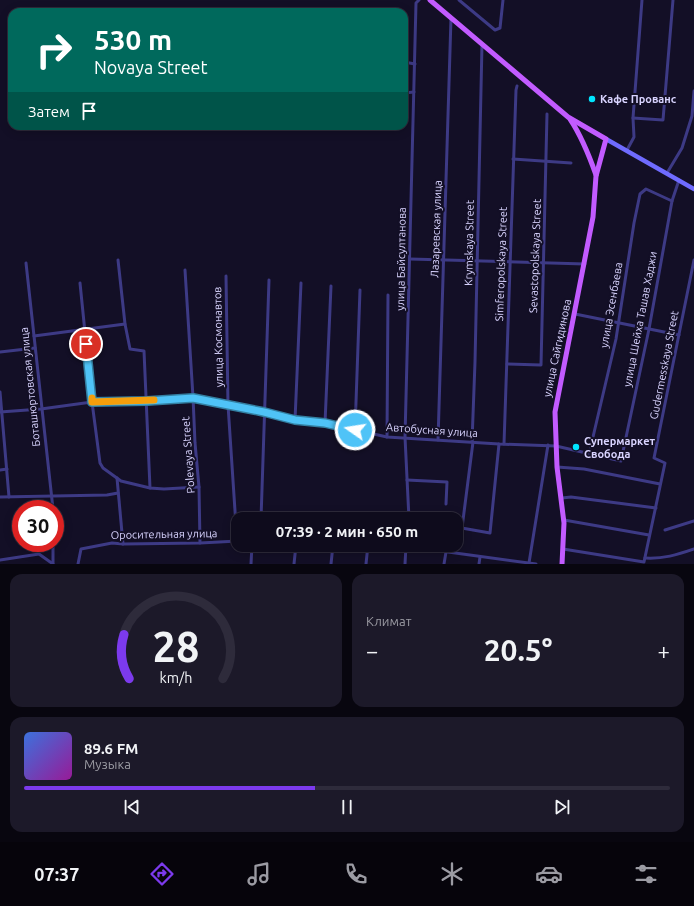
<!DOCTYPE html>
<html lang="ru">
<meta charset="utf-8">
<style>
body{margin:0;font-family:Ubuntu,sans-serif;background:#1c1929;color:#f1f3f6;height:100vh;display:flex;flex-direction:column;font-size:15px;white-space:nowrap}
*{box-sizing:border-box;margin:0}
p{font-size:13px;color:#9b9ba3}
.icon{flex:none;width:22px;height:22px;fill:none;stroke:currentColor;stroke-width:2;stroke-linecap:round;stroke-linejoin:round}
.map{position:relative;height:564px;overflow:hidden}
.details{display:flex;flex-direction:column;gap:10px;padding:10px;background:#08060f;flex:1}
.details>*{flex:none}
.top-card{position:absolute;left:8px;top:8px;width:400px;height:122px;border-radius:12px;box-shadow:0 2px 10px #0003,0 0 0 1px #2e2b3b;background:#00695c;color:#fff;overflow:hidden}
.speed{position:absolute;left:12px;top:500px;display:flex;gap:8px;font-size:20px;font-weight:700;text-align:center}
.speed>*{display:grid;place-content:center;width:52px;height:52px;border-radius:50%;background:#0e0b1c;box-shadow:0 2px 10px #0003,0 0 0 1px #2e2b3b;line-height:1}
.speed .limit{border:6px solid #d22;background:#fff;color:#111}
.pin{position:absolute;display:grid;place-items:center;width:34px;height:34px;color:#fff;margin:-17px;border:2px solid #fff;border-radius:50%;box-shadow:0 1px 4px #0007}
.me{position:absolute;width:44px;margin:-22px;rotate:283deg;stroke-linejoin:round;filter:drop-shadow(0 0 3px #0008)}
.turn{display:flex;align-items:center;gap:14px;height:84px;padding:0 20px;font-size:18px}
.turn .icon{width:52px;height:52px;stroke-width:2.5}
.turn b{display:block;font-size:28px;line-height:34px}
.then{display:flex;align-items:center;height:38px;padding:0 20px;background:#0003;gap:8px;font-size:15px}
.big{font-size:30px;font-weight:700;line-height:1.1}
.details .card{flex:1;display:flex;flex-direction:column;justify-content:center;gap:6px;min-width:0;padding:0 14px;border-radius:12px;background:#1c1929}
.details .dial{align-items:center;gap:0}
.dial svg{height:104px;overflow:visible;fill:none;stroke:#2e2b3b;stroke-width:7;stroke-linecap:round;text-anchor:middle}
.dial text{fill:#f1f3f6;stroke:none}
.song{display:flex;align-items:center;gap:12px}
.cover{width:48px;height:48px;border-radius:6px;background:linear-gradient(135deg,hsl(220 70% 55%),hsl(300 70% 35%))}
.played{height:4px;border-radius:2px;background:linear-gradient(90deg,#7c3aed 45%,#2e2b3b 45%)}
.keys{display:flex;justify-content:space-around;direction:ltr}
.heat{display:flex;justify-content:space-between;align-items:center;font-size:22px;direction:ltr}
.details .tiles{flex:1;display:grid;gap:10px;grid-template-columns:1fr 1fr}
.card:last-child{grid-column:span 2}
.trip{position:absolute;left:231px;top:512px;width:232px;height:40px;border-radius:12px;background:#0e0b1c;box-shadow:0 2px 10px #0003,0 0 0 1px #2e2b3b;font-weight:700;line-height:40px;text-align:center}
.tabs{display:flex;height:64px;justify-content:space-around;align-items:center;background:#06040b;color:#9b9ba3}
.tabs .icon{width:28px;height:28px}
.tabs .on{color:#7c3aed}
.tabs b{font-size:18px;color:#f1f3f6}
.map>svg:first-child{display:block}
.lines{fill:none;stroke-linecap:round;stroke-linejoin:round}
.minor{stroke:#3d3a85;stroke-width:3}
.secondary{stroke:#6f6bff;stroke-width:4.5}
.primary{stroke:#c25bff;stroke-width:5}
.route-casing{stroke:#337fa1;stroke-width:10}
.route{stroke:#4fc3f7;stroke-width:7}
.slow{stroke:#f59e0b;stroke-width:7}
.poi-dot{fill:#00e5ff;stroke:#130f26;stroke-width:1.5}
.labels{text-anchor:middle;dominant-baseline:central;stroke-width:4;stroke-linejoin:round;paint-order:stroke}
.poi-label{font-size:11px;font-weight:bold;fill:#d9d4ff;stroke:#130f26;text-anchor:start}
.street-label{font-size:11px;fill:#d9d4ff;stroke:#130f26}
</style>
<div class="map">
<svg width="694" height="564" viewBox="0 0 694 564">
<rect width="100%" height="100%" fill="#130f26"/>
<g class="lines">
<g class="minor">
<polyline points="459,0 495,30 500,28 503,0"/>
<polyline points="404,62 415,64"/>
<polyline points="404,93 414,92"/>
<polyline points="633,118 663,120 673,0"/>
<polyline points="627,150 634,137 633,118 642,0"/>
<polyline points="513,159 571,163"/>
<polyline points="667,173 682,148 692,116 694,91"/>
<polyline points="410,259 585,264"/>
<polyline points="118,260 125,324 130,349 144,351 150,488"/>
<polyline points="26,263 53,509"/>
<polyline points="185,270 193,397 195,443 199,487 200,543"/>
<polyline points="226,276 228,405 237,541"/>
<polyline points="80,283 92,402 100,463 103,468 121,481 150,488 164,489 199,487"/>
<polyline points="575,314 679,335"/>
<polyline points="34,336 125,324"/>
<polyline points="0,352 35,348"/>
<polyline points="507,364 541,365 547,114"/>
<polyline points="0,392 9,497"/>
<polyline points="0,412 41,409 92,402 147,401 193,397 264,411 295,420 325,423 387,437 499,444 556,446 621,461 649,329 672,201 679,180"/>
<polyline points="295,420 301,283"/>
<polyline points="325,423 331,286"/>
<polyline points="355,430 360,290"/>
<polyline points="387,437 388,295"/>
<polyline points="438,440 451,18"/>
<polyline points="472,442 475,362 482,44"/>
<polyline points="504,444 516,90 517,86"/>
<polyline points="589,454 616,339 634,223 640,194 646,189 672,201"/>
<polyline points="557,467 584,469 660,484"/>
<polyline points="0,470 7,469"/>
<polyline points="117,478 123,544"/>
<polyline points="407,480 447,482 446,504"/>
<polyline points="0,497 107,495 118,493"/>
<polyline points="562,498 571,497 656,508"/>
<polyline points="261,519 269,280"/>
<polyline points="409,519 405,437 416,3 419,0"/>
<polyline points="564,520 649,535"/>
<polyline points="456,527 490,533 499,444"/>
<polyline points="462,528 473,442"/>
<polyline points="665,530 694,521"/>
<polyline points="397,545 536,564"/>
<polyline points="563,549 644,562 665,463 654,458 694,260"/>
<path d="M 645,558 C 663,559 677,555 694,549"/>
<polyline points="0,560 39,554 53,564"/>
<polyline points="53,563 53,543"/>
<polyline points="529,563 548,445"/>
<polyline points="78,564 81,549 112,543 123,544 200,543 238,541"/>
<polyline points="251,564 252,545"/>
<polyline points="294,564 296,545"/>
<polyline points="331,564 333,545"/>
<polyline points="366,564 368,545"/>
<polyline points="405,564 406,546"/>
<polyline points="444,564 446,552"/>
<polyline points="479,564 480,557"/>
</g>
<polyline class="secondary" points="606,139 694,189"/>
<g class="primary">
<polyline points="430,0 568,117 606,139 596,176 593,217 555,412 557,467 564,523 562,564"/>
<path d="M 570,119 C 582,137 589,155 596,175"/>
</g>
</g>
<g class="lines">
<g class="route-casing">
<polyline id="route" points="86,344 92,402 147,401 193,398 264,412 295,420 325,423 355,430"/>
</g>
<use href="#route" class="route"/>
<polyline class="slow" points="92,398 92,402 154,400"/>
</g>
<g class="poi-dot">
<circle cx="592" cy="99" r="4"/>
<circle cx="576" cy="447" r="4"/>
</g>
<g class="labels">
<g class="poi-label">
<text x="600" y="99">Кафе Прованс</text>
<text x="584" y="441">Супермаркет<tspan x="584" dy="13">Свобода</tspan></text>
</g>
<g class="street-label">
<text transform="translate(436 229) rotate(-88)">Лазаревская улица</text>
<text transform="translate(469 243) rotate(-89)">Krymskaya Street</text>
<text transform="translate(535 256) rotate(-88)">Sevastopolskaya Street</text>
<text transform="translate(401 259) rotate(-89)">улица Байсултанова</text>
<text transform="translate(501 264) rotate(-88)">Simferopolskaya Street</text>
<text transform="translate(611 305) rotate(-80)">улица Эсенбаева</text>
<text transform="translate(640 319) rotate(-79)">улица Шейха Ташав Хаджи</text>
<text transform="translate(218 337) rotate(-91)">улица Космонавтов</text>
<text transform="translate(557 348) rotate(-78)">улица Сайгидинова</text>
<text transform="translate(664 365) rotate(-79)">Gudermesskaya Street</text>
<text transform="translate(30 387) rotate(-96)">Боташюртовская улица</text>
<text transform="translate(432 430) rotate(4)">Автобусная улица</text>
<text transform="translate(188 455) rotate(-94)">Polevaya Street</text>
<text transform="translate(164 534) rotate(-1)">Оросительная улица</text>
</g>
</g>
</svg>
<div class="speed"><div class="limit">30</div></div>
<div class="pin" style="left:86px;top:344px;background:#d93025"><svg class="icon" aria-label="arrive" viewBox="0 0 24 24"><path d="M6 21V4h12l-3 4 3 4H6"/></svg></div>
<svg class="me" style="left:355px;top:430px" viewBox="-20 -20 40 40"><circle r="17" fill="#4fc3f7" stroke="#fff" stroke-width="3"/><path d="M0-11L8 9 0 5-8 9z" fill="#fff"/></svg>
<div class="trip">07:39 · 2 мин · 650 m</div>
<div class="top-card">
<div class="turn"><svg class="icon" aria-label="right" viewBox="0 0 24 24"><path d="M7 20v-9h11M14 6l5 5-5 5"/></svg><div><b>530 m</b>Novaya Street</div></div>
<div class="then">Затем<svg class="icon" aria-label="arrive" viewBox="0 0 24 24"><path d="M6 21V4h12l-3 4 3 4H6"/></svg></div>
</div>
</div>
<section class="details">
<div class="tiles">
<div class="card dial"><svg viewBox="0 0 100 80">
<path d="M14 69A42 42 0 1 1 86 69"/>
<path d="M14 69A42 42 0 0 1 10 35" stroke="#7c3aed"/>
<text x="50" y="56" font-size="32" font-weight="700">28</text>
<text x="50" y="72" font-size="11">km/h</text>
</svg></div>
<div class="card"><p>Климат</p>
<div class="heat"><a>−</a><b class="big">20.5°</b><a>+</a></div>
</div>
<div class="card">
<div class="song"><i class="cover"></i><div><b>89.6 FM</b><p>Музыка</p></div></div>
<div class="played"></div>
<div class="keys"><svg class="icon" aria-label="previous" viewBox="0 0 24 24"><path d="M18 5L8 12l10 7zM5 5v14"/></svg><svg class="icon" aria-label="pause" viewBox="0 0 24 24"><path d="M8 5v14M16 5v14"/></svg><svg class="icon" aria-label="next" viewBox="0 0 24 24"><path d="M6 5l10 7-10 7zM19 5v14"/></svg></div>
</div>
</div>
</section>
<nav class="tabs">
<b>07:37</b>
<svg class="icon on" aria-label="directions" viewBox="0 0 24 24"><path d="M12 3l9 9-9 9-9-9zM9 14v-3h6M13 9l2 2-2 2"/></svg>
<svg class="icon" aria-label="music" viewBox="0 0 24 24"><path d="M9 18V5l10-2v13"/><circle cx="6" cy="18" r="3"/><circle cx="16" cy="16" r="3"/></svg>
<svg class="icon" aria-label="phone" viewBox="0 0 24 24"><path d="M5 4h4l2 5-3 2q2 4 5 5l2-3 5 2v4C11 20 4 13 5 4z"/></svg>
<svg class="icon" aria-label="climate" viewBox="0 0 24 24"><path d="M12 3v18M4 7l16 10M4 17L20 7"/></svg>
<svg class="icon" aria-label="car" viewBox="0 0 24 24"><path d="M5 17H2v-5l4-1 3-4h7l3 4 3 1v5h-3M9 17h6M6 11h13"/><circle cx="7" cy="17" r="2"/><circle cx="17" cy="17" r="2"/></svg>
<svg class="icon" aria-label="filters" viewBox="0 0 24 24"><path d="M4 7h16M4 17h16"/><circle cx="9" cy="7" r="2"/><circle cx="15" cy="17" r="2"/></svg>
</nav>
